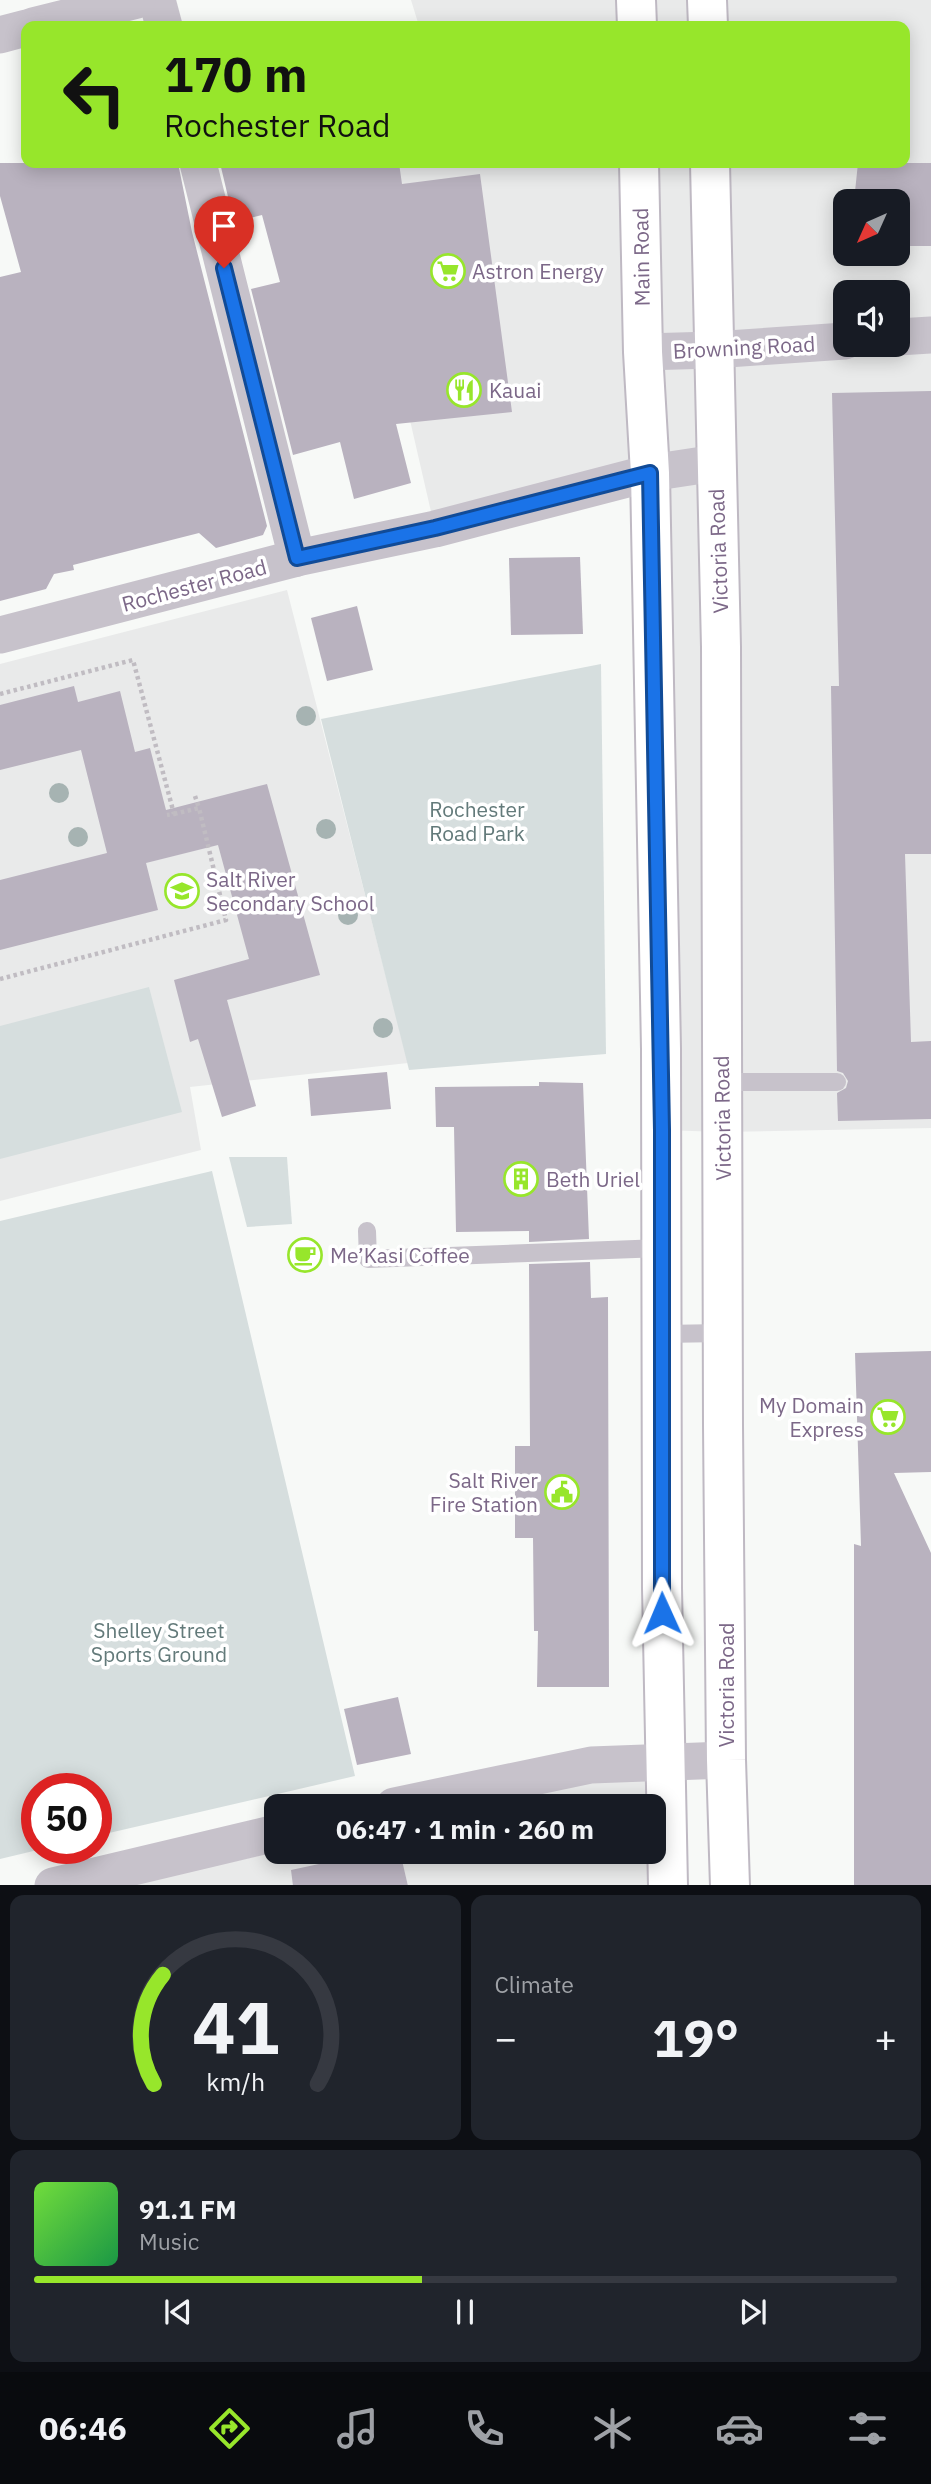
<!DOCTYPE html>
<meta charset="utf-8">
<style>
body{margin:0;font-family:"IBM Plex Sans",sans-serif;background:#20242c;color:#f1f3f6;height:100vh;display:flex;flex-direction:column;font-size:26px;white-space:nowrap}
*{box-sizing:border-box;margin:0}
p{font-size:23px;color:#9ea1a6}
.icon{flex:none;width:38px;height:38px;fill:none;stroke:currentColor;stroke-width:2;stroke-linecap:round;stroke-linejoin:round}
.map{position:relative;height:1885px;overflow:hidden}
.drawer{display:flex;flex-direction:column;gap:10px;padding:10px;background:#0d0f14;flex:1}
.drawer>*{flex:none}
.banner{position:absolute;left:21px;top:21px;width:889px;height:147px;border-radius:14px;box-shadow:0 4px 18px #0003;background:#97e62b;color:#111;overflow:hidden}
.needle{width:46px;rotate:225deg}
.fabs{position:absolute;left:833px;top:189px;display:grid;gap:14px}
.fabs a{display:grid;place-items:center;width:77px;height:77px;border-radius:14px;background:#171b24;box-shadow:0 4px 18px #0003;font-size:35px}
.speed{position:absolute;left:21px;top:1773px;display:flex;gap:14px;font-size:35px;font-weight:700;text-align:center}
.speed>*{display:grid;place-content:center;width:91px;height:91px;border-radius:50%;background:#171b24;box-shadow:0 4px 18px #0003;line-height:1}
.speed .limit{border:10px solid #d22;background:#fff;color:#111}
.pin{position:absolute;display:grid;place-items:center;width:60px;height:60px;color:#fff;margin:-72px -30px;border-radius:50% 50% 50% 0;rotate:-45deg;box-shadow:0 0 7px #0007}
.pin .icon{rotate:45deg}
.me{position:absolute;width:77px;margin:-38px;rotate:359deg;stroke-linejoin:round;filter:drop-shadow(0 0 5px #0008)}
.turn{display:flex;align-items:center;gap:24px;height:147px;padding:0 28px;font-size:32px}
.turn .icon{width:91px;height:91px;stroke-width:2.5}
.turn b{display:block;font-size:49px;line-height:60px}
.big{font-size:52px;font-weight:800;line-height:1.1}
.drawer .widget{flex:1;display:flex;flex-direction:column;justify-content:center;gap:10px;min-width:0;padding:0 24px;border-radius:14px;background:#20242c}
.drawer .dial{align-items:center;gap:0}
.dial svg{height:182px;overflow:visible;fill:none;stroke:#363941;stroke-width:7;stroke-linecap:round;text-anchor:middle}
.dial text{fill:#f1f3f6;stroke:none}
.song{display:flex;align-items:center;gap:21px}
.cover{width:84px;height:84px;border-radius:10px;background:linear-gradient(135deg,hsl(100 70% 55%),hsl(140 70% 35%))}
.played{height:7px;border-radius:4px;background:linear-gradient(90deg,#97e62b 45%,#363941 45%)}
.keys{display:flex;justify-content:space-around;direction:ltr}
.heat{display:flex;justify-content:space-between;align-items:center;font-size:38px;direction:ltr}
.drawer .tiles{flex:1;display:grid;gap:10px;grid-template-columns:1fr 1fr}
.widget:last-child{grid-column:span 2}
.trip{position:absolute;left:264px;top:1794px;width:402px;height:70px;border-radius:14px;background:#171b24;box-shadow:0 4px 18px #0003;font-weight:800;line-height:70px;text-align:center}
.dock{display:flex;height:112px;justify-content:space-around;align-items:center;background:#090b0e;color:#9ea1a6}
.dock .icon{width:49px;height:49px}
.dock .current{color:#97e62b}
.dock b{font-size:32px;color:#f1f3f6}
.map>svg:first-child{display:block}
.built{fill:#e9eaea;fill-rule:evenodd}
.green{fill:#d6dede}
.building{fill:#b9b2bf}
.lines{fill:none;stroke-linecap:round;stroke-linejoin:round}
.secondary-casing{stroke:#bfb9c3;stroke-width:42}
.path{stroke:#c0bcc2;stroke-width:4.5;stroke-dasharray:3.5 3.5;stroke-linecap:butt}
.service{stroke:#c7c2cb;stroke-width:18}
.minor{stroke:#c7c2cb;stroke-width:37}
.secondary{stroke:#fff;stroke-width:38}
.tree{fill:#a6b3b2}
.route-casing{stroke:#114b97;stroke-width:18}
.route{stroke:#1a73e8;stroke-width:12}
.labels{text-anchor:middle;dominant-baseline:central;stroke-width:7;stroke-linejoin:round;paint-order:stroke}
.street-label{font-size:21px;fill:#7c6888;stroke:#fff}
.poi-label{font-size:21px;fill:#7c6888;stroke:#fff;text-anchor:start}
.park-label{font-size:21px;fill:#637a7a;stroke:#fff}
</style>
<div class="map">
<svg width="931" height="1886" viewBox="0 0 931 1886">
<rect width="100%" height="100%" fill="#f7f9f7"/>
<g class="built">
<path d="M 411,0 L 931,0 L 931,1128 L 722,1132 L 662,1130 L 650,474 L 435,529 L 369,242 L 395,239 L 383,163 L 905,163 L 905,26 L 419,26 ZM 845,201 L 898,201 L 898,254 L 845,254 ZM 845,292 L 898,292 L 898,345 L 845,345 Z"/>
<polygon points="287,590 408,1063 190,1087 201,1150 0,1201 0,664"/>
<polygon points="665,1763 668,1885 123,1886 276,1852 654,1852 654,1806 394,1806"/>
</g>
<g class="green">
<polygon points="601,664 606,1054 409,1070 321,719"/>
<polygon points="149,987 182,1112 0,1159 0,1026"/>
<polygon points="229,1157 287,1157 292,1224 247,1227"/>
<polygon points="212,1171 355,1776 96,1836 96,1788 37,1788 37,1848 46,1848 0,1859 0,1221"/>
</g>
<g class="building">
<polygon points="0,163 178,163 192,232 267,526 263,535 216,548 199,533 73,565 74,570 54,574 46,589 0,601 0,277 21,272 0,196"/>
<polygon points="220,163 399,163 402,184 480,174 512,412 396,424 411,483 354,499 340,442 293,455 251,289 280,282 262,215 234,222"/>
<polygon points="858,163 931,163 931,246 898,246 898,201 854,201"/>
<polygon points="931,391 931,854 905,854 911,1042 931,1041 931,1119 838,1121 837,1093 846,1088 848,1081 843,1073 837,1071 831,686 839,686 832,393"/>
<polygon points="580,557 583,634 511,635 509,558"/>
<polygon points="357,606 373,670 327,681 311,618"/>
<polygon points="74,686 78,702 120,691 135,752 150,748 166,810 267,784 320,975 227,1000 256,1106 222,1117 198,1039 190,1042 174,980 249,959 218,845 146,863 158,910 0,950 0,880 107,853 81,750 0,770 0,705"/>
<polygon points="387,1072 391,1109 311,1116 308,1079"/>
<polygon points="539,1082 583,1083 589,1239 529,1242 529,1231 456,1232 454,1127 436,1127 435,1087 539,1086"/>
<polygon points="590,1262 591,1298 608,1297 609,1687 537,1687 538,1631 534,1631 533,1538 515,1538 515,1446 530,1446 529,1264"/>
<polygon points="931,1351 931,1472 894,1473 931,1553 931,1886 854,1886 854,1544 861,1546 855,1353"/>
<polygon points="398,1697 411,1754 357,1765 344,1709"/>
<polygon points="375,1852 400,1852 408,1886 293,1886 291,1870"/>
</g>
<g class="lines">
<g class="secondary-casing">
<g id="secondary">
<polyline points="636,0 637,26"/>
<polyline points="707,0 708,26"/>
<polyline points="639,163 643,352 650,473 661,1049 662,1588 668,1886"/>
<polyline points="710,163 721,647 723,1425 726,1760 730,1886"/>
</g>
</g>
<g class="path">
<polyline points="0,694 133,660 174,814 167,815"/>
<polyline points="174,814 199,808 195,796"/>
<polyline points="0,979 226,920 199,808"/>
</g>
<g class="service">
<polyline points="721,1082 837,1082"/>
<polyline points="367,1231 368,1259 662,1248"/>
<polyline points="662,1334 723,1333"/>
</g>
<g class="minor">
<polyline points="157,0 164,26"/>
<polyline points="33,26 137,0"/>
<polyline points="0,35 26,28"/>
<polyline points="198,163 297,558"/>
<polyline points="898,337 931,335"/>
<polyline points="643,352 713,350 845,341"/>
<polyline points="0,635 297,558 435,529 650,473 716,463"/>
<polyline points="394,1806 591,1765 726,1760"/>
<polyline points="53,1886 276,1833"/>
</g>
<use href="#secondary" class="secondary"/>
</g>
<g class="tree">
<circle cx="306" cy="716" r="10"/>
<circle cx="59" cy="793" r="10"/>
<circle cx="326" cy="829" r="10"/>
<circle cx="78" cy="837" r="10"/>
<circle cx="348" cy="915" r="10"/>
<circle cx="383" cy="1028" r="10"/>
</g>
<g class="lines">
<g class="route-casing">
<polyline id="route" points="224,268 297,558 435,528 650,473 662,1130 662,1613"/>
</g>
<use href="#route" class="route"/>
</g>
<defs>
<g id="supermarket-ring" transform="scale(1.75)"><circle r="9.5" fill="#fff" stroke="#97e62b" stroke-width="1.5"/><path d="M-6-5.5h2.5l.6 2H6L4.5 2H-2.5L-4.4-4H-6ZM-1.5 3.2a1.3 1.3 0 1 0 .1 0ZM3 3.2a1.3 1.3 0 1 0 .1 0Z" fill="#97e62b"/></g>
<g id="restaurant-ring" transform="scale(1.75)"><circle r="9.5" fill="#fff" stroke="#97e62b" stroke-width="1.5"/><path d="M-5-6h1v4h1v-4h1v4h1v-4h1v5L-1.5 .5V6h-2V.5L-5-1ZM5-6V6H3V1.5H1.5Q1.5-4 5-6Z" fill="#97e62b"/></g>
<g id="school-ring" transform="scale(1.75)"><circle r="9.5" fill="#fff" stroke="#97e62b" stroke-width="1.5"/><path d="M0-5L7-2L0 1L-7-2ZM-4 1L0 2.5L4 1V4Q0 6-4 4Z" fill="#97e62b"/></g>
<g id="building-ring" transform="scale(1.75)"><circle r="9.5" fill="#fff" stroke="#97e62b" stroke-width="1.5"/><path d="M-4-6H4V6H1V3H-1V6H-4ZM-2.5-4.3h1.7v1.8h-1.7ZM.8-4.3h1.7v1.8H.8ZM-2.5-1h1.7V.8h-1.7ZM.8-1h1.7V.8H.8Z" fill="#97e62b"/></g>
<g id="cafe-ring" transform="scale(1.75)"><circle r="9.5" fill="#fff" stroke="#97e62b" stroke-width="1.5"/><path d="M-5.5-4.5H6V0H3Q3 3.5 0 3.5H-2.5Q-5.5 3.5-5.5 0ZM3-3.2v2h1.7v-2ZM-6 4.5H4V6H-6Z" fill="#97e62b"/></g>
<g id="civic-ring" transform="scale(1.75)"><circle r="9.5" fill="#fff" stroke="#97e62b" stroke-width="1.5"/><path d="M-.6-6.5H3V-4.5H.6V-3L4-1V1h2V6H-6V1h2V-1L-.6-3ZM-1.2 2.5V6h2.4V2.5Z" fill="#97e62b"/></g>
</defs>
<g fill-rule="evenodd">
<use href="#supermarket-ring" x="448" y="271"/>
<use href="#restaurant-ring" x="464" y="390"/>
<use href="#school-ring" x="182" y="891"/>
<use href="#building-ring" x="521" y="1179"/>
<use href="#cafe-ring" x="305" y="1255"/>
<use href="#supermarket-ring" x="888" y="1417"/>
<use href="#civic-ring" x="562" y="1492"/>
</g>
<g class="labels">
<g class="street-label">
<text transform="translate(641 257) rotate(-91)">Main Road</text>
<text transform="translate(744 347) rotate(-3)">Browning Road</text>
<text transform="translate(718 551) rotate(-92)">Victoria Road</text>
<text transform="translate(194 585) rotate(-15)">Rochester Road</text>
<text transform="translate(722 1118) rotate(-91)">Victoria Road</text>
<text transform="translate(726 1685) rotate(-90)">Victoria Road</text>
</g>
<g class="poi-label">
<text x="472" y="271">Astron Energy</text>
<text x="489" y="390">Kauai</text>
<text x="206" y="879">Salt River<tspan x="206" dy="24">Secondary School</tspan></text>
<text x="546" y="1179">Beth Uriel</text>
<text x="330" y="1255">Me’Kasi Coffee</text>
<text x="864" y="1405" text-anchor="end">My Domain<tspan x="864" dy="24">Express</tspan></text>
<text x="538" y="1480" text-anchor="end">Salt River<tspan x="538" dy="24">Fire Station</tspan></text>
</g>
<g class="park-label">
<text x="477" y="809">Rochester<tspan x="477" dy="24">Road Park</tspan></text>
<text x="159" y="1630">Shelley Street<tspan x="159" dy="24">Sports Ground</tspan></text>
</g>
</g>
</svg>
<div class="fabs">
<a><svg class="needle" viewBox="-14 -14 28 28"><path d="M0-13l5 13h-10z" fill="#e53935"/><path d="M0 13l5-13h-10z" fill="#9ea1a6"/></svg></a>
<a><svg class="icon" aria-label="sound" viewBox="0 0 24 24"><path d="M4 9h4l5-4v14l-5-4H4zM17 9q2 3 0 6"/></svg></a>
</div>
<div class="speed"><div class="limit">50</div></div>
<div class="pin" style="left:224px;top:268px;background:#d93025"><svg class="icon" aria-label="arrive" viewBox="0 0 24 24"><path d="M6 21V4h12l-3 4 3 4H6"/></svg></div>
<svg class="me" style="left:662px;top:1613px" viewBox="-20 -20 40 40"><path d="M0-17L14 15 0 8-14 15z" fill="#1a73e8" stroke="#fff" stroke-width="4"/></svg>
<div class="trip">06:47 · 1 min · 260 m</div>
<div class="banner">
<div class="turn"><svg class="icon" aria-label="left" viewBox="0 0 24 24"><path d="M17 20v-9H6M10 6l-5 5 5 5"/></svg><div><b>170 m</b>Rochester Road</div></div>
</div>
</div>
<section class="drawer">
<div class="tiles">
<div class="widget dial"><svg viewBox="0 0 100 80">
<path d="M14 69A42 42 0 1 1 86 69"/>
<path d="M14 69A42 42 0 0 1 18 21" stroke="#97e62b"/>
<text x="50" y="56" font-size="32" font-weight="700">41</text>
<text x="50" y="72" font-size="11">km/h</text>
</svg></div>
<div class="widget"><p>Climate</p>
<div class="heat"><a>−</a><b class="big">19°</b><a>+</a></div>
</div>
<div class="widget">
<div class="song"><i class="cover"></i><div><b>91.1 FM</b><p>Music</p></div></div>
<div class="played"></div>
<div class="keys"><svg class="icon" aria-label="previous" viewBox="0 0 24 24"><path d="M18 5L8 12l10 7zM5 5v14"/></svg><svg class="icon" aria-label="pause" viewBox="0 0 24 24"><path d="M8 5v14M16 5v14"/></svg><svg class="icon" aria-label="next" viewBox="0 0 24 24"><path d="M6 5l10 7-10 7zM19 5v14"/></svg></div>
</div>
</div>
</section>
<nav class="dock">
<b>06:46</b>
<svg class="icon current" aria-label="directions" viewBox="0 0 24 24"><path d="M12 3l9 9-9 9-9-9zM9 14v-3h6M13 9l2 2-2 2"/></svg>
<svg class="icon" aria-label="music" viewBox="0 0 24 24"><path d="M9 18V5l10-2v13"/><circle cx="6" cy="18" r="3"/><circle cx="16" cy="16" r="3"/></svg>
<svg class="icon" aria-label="phone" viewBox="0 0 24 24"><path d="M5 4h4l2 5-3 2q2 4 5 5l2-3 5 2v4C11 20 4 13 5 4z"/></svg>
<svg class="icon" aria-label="climate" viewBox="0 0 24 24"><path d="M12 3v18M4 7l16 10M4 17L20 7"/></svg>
<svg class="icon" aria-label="car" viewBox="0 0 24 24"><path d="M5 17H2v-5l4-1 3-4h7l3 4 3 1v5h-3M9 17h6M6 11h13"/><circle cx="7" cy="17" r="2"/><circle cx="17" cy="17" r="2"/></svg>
<svg class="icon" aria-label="filters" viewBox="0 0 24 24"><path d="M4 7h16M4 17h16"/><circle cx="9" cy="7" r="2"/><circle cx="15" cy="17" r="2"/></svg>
</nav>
